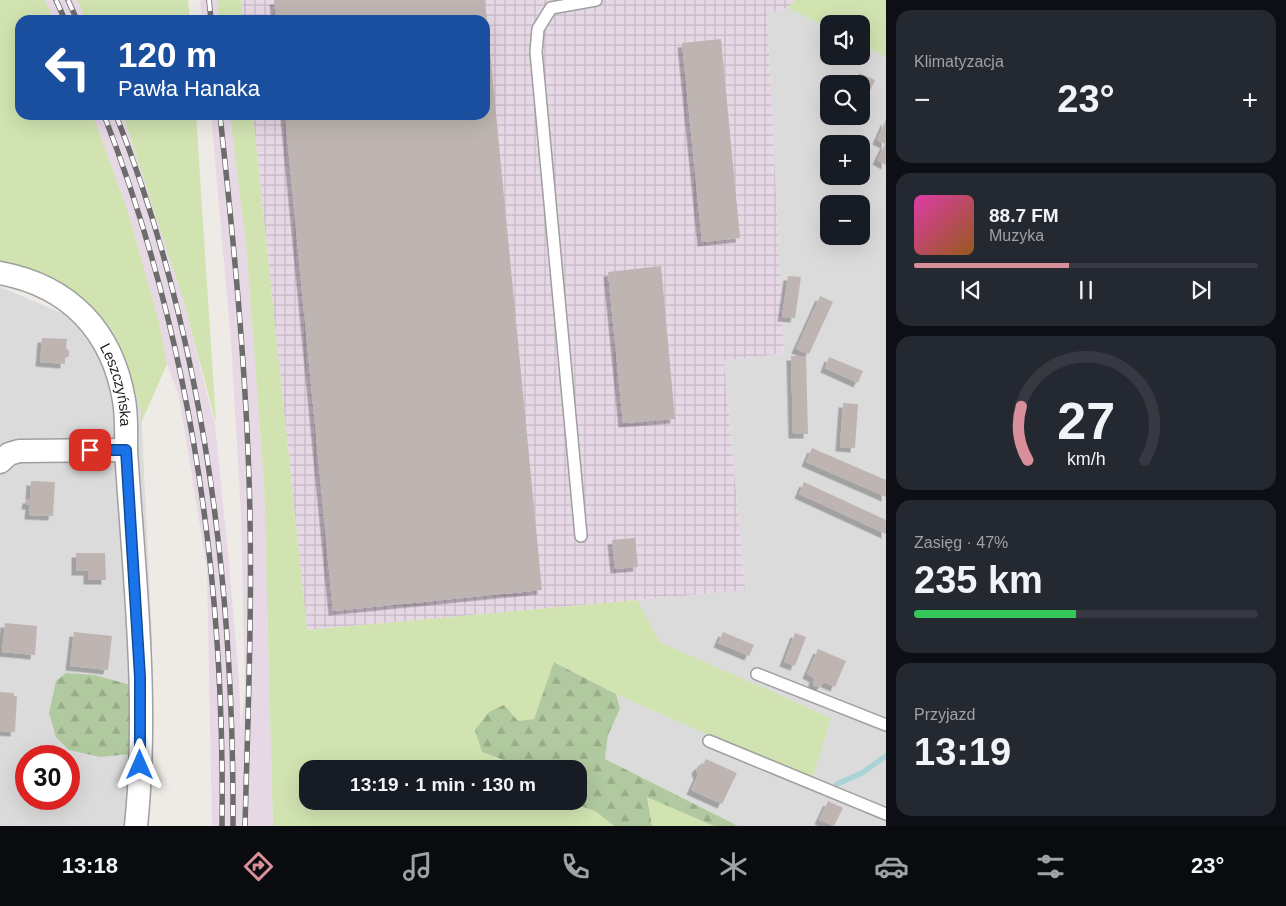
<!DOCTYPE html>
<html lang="pl">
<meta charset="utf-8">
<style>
body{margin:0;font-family:Helvetica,sans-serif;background:#242831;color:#f1f3f6;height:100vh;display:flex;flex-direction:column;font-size:19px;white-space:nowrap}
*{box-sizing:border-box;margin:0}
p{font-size:16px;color:#9ea1a6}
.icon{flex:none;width:28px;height:28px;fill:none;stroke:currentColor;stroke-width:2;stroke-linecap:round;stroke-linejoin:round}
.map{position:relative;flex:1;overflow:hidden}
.details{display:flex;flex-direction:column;gap:10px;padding:10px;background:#0d0f14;width:400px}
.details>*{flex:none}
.top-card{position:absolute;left:15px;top:15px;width:475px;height:105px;border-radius:15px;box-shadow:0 5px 20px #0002;background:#1a4fa0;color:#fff;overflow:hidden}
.fabs{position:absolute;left:820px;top:15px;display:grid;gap:10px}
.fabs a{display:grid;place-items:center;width:50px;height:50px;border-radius:10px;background:#171b24;box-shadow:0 5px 20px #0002;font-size:25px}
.speed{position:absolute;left:15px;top:745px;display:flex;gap:10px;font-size:25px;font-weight:700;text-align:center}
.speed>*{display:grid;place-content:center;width:65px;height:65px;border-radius:50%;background:#171b24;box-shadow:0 5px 20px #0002;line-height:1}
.speed .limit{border:8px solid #d22;background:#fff;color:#111}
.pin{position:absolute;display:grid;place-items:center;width:42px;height:42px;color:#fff;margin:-21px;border-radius:10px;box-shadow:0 2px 8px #0006}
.me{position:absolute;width:55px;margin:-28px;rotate:0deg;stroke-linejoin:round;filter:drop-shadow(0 0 4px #0008)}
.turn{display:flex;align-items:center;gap:18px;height:105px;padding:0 20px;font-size:22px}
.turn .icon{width:65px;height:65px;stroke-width:2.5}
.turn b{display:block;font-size:35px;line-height:42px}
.big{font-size:38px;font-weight:700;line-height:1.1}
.details .tile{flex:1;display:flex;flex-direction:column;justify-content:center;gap:8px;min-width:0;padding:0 18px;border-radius:15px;background:#242831}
.details .dial{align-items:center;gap:0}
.dial svg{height:130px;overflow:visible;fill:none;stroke:#363941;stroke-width:7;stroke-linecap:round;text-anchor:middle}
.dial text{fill:#f1f3f6;stroke:none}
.song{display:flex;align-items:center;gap:15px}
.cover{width:60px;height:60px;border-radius:8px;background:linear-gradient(135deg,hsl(320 70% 55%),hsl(30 70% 35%))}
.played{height:5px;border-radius:2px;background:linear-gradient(90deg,#d88f9a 45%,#363941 45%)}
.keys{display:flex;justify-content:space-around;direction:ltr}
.heat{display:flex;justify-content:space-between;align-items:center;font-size:28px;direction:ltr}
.charge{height:8px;border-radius:4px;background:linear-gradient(90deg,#34c759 47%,#363941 0)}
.trip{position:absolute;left:299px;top:760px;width:288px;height:50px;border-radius:15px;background:#171b24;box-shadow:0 5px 20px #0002;font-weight:700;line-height:50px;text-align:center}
.tab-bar{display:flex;height:80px;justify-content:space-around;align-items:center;background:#090b0e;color:#9ea1a6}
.tab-bar .icon{width:35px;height:35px}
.tab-bar .current{color:#d88f9a}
.tab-bar b{font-size:22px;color:#f1f3f6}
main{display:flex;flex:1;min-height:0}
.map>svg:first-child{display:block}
.residential{fill:#dcdbdb;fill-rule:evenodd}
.industrial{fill:url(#industrial-grid)}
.railway{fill:#e7d8e6}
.grass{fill:#d0e3b0}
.forest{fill:url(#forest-firs)}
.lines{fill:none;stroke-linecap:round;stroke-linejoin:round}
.stream{stroke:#aad3d7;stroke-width:5.5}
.building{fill:#beb5b2;filter:url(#shadow)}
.service-casing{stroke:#9f9f9f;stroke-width:14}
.minor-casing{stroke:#9f9f9f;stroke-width:25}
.service{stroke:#fff;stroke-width:11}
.minor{stroke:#fff;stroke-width:22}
.rail-casing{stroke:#6c6c6c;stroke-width:5.5}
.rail{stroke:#fff;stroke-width:4;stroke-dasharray:11;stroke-linecap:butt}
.route-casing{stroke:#114b97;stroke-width:12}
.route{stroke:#1a73e8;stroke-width:9}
.labels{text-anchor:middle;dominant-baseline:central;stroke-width:4;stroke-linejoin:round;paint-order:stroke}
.street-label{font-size:15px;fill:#1e1e1e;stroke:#fff}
</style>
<main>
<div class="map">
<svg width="886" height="826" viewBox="0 0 886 826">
<defs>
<pattern id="industrial-grid" width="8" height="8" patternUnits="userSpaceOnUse" patternTransform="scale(1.25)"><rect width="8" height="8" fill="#e7d8e6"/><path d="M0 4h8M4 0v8" fill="none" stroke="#c6b9c5"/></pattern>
<pattern id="forest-firs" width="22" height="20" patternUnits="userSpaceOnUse" patternTransform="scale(1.25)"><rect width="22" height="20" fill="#b0c99e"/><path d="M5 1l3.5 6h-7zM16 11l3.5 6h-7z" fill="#97ac88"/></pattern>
<filter id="shadow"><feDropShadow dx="-4.5" dy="4.5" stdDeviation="0" flood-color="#0004"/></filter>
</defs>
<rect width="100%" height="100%" fill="#eeeae5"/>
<g class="residential">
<path d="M 788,8 L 829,28 L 829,56 L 861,56 L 861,45 L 886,57 L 886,826 L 738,826 L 605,759 L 608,735 L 620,709 L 616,694 L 812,781 L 831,718 L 660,642 L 637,600 L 745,589 L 724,361 L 784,353 L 767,12 ZM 829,84 L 861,84 L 861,116 L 829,116 ZM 829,144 L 861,144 L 861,176 L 829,176 ZM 829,204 L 861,204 L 861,236 L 829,236 Z"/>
<path d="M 0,287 L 71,317 L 95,310 L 125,359 L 141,410 L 152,638 L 142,826 L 0,826 ZM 26,756 L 69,756 L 69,799 L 26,799 Z"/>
</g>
<polygon class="industrial" points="241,0 795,0 788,8 767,13 784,353 724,361 745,590 307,630 253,115 485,115 485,20 243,20"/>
<g class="railway">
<polygon points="45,0 77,0 86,20 54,20"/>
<polygon points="200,0 217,0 219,20 202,20"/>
<polygon points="93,115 123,115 183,299 215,426 229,563 239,682 241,729 245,690 241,515 231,340 211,115 230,115 246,243 264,482 273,826 212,826 207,570 179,396 167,364 158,318 128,212"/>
</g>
<g class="grass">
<polygon points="0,0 45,0 54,20 20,20 20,115 93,115 128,212 158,318 167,364 141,423 141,410 125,359 95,310 41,276 0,266"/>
<polygon points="77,0 188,0 190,20 86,20"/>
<polygon points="217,0 241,0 243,20 219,20"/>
<polygon points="795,0 886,0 886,57 861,45 861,24 829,24 829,28 788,8"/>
<polygon points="123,115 196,115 216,423 183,299"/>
<polygon points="230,115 253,115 307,630 637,600 660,642 831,718 812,781 616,694 555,662 534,719 518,721 482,752 509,764 515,769 308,769 308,801 530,801 537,806 565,801 595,811 614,826 273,826 264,482 246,243"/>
<polygon points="647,796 714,826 652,826"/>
</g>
<g class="forest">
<polygon points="554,662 616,694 620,709 608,735 605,759 738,826 714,826 647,797 652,826 614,826 595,811 565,801 578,801 578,769 515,769 508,762 482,752 475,730 489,712 504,705 518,721 534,719"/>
<polygon points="66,673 95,675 130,685 131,754 100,757 69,750 56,737 49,713 56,681"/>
</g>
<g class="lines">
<polyline class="stream" points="837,784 862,773 886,756"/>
</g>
<g class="building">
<polygon points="274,0 485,0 542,590 333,611 285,115 485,115 485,20 276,20"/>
<polygon points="721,39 740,238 702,242 682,43"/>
<polygon points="859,73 875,80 865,102 861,100 861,84 855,84"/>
<polygon points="886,119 886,165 877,160 885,144 877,140"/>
<polygon points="661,266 675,419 623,423 608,272"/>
<polygon points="788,276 801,277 795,318 782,317"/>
<polygon points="820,296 833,302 809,354 796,349"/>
<polygon points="42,338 67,339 66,348 69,351 69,356 65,358 65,364 40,362"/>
<polygon points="791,356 806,356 808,434 793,434"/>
<polygon points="829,357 863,371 858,383 825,368"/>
<polygon points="843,403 858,404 855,448 840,447"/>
<polygon points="812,448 886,480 886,497 806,462"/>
<polygon points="31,481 55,482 53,516 29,515 30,505 26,505 27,499 30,499"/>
<polygon points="804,482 886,520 886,534 799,494"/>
<polygon points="635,538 638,567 615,569 612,540"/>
<polygon points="76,553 105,553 106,580 88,580 88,571 76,571"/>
<polygon points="5,623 37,626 35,655 2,652"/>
<polygon points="74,632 112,636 108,670 70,666"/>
<polygon points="723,632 754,645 749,656 718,643"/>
<polygon points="795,633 806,637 795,666 784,662"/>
<polygon points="818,649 846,661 835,687 824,682 820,687 814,686 813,681 814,678 807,674"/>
<polygon points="0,692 14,693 14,696 17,696 15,732 0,731"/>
<polygon points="706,759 737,773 722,804 691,790 698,775 696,770 698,766 704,763"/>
<polygon points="828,801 843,808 834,826 819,820"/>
</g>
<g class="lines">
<g class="service-casing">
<g id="service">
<polyline points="581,536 536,52 538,29 551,8 596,0"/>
<polyline points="757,674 886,725"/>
<polyline points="709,741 886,814"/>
</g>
</g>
<g class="minor-casing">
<g id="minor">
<path id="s1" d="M 0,273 C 70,286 112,331 124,400 C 127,417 126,434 126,450 C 134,575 149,701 136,826"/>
<polyline points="0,462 9,454 19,451 126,450"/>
</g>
</g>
<use href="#service" class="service"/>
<use href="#minor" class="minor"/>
<g class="rail-casing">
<g id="rail">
<polyline points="56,0 65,20"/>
<polyline points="68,0 77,20"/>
<polyline points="209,0 211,20"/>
<path d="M 104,115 C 192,341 225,584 222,826"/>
<path d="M 116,115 C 205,340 234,586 233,826"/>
<path d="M 220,115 C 233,236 245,356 249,478 C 253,594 248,710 245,826"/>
</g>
</g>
<use href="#rail" class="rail"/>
</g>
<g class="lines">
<g class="route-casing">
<polyline id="route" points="90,450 126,450 140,677 140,765"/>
</g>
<use href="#route" class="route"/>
</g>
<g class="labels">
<g class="street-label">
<text stroke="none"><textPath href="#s1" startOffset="174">Leszczyńska</textPath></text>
</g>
</g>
</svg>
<div class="fabs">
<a><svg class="icon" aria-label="sound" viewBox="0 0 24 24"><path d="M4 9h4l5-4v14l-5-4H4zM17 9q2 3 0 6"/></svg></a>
<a><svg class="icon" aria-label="search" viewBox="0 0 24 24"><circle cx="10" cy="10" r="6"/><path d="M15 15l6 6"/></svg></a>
<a>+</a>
<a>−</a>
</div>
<div class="speed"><div class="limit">30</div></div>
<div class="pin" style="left:90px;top:450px;background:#d93025"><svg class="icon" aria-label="arrive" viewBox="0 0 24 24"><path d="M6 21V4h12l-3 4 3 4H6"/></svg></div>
<svg class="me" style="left:140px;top:765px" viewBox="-20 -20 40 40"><path d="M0-17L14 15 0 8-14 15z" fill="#1a73e8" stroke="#fff" stroke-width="4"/></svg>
<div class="trip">13:19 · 1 min · 130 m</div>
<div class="top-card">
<div class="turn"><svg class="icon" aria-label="left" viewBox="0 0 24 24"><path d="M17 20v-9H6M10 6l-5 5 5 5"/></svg><div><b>120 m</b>Pawła Hanaka</div></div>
</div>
</div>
<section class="details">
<div class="tile"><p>Klimatyzacja</p>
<div class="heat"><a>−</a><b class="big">23°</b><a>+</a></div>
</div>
<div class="tile">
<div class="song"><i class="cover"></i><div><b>88.7 FM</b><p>Muzyka</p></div></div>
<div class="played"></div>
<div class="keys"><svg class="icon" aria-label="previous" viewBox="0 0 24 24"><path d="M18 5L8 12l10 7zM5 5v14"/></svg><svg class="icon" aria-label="pause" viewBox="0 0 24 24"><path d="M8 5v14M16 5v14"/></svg><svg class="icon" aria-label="next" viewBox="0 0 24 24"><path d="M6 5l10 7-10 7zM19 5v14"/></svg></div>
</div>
<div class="tile dial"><svg viewBox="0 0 100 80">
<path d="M14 69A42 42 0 1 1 86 69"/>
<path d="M14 69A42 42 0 0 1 10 36" stroke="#d88f9a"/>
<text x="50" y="56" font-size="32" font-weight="700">27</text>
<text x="50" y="72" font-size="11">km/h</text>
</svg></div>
<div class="tile"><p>Zasięg · 47%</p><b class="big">235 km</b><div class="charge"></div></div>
<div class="tile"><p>Przyjazd</p><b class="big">13:19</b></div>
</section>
</main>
<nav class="tab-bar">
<b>13:18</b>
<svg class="icon current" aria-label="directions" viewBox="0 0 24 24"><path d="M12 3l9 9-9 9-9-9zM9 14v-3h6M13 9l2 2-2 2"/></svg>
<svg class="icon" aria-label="music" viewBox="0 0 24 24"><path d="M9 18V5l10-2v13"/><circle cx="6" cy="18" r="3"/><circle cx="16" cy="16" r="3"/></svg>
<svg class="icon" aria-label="phone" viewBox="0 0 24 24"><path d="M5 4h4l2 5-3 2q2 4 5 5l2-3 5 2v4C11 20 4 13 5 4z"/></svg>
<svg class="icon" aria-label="climate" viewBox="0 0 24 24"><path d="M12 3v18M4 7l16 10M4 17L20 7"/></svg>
<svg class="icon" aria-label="car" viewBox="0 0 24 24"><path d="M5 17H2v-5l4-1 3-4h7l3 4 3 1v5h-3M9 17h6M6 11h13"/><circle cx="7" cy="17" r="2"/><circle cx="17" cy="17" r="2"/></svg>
<svg class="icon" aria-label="filters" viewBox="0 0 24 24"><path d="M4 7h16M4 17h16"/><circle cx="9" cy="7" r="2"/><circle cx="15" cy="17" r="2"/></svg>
<b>23°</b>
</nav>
